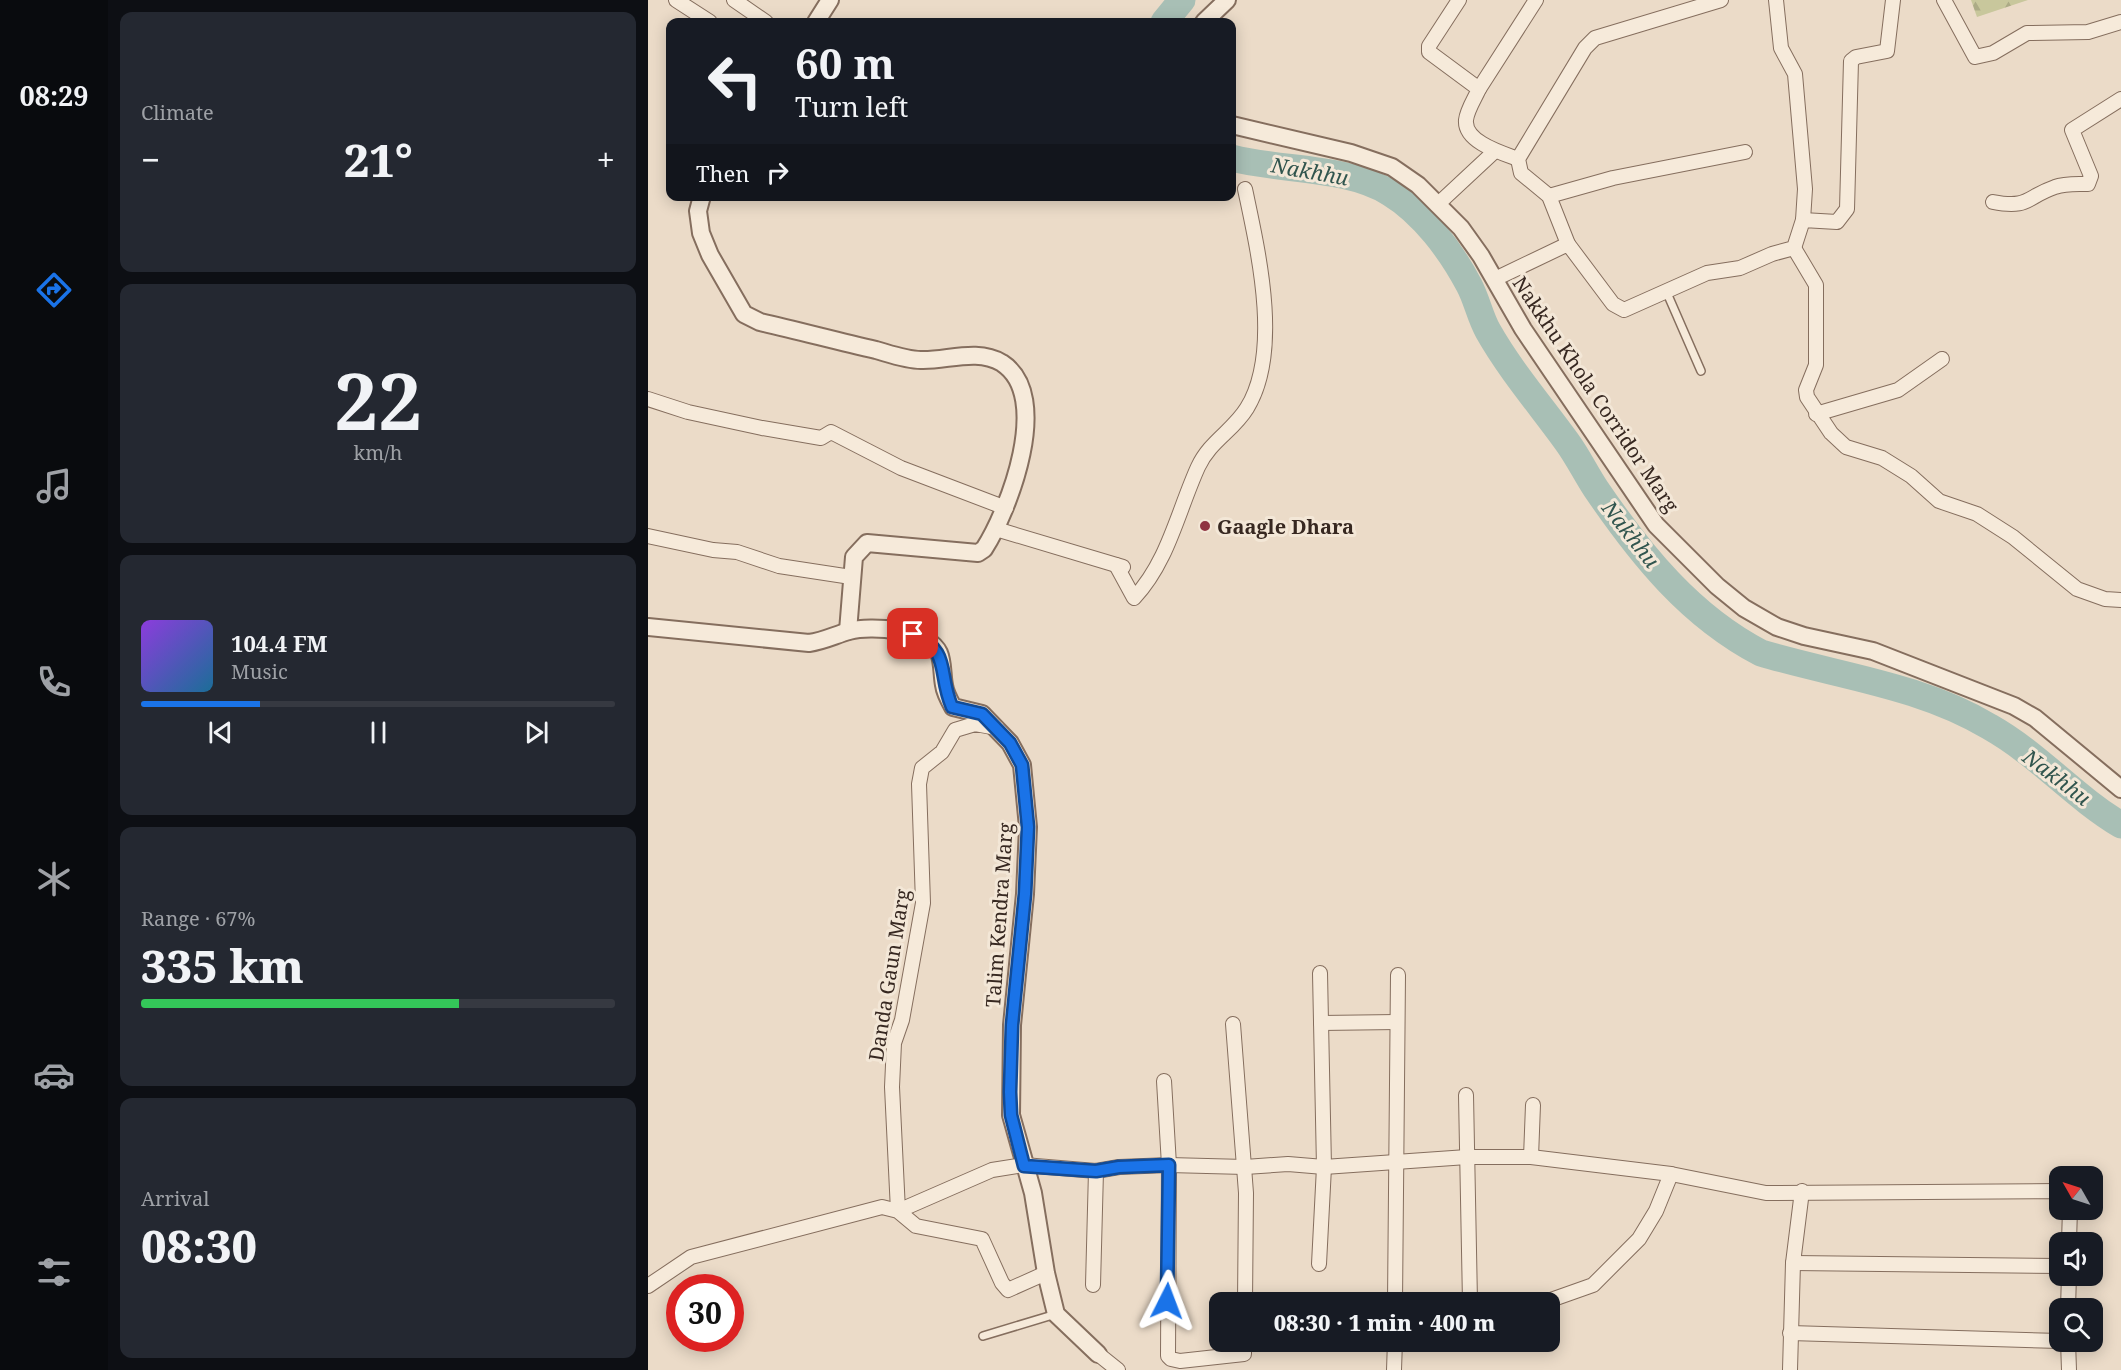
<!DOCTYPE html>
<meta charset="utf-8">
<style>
body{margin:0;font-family:"Noto Serif",serif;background:#242831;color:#f1f3f6;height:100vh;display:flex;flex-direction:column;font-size:22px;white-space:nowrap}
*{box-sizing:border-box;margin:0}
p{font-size:20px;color:#9ea1a6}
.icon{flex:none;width:33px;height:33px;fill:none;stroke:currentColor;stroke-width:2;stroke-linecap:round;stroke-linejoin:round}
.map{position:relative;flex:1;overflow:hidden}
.panel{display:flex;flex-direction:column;gap:12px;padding:12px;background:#0d0f14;width:540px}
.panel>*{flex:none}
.hud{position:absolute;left:18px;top:18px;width:570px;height:183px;border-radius:12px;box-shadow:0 3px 15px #0003;background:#171b24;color:#f1f3f6;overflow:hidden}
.needle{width:39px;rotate:309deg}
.fabs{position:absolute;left:1401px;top:1166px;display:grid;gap:12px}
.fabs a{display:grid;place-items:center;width:54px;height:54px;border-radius:12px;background:#171b24;box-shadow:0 3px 15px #0003;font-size:30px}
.speed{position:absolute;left:18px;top:1274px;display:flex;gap:12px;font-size:30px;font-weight:700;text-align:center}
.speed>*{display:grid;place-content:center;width:78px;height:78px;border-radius:50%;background:#171b24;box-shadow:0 3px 15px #0003;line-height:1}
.speed .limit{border:9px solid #d22;background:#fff;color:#111}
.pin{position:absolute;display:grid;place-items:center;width:51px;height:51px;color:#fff;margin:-26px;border-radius:12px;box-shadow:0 3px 9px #0006}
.me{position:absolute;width:66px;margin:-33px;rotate:3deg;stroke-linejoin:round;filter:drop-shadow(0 0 4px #0008)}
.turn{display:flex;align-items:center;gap:21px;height:126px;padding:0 30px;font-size:27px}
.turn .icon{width:78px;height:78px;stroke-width:2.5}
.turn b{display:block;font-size:42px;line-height:51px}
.then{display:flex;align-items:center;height:57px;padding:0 30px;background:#0003;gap:12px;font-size:22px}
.big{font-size:45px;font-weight:800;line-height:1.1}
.panel .tile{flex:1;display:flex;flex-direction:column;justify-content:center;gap:9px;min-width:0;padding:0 21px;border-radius:12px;background:#242831}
.panel .dial{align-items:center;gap:0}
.dial b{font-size:78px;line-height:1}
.song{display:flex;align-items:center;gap:18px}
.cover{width:72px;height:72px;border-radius:9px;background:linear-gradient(135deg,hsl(270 70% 55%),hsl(200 70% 35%))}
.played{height:6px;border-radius:3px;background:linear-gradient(90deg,#1a73e8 25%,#363941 25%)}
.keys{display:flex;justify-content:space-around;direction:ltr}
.heat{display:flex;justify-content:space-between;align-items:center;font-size:33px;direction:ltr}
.charge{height:9px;border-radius:4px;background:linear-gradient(90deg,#34c759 67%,#363941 0)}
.trip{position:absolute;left:561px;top:1292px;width:351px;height:60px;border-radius:12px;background:#171b24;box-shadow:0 3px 15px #0003;font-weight:800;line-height:60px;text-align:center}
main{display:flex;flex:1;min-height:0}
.tab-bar{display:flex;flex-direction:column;width:108px;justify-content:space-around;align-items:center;background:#090b0e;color:#9ea1a6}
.tab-bar .icon{width:42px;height:42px}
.tab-bar .active{color:#1a73e8}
.tab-bar b{font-size:27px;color:#f1f3f6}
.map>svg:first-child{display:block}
.forest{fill:url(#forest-firs)}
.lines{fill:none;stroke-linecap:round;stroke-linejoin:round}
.river{stroke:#a8bfb5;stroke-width:27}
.service-casing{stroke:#856e5e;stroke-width:10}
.minor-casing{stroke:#856e5e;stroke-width:16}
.tertiary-casing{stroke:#856e5e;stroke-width:20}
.service{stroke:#f6eada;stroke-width:7}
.minor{stroke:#f6eada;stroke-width:14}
.tertiary{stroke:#f6eada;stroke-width:16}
.route-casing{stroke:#114b97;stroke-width:15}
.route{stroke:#1a73e8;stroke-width:10}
.poi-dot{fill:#8f3441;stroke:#f3e7d7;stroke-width:2}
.labels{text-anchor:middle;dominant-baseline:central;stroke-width:6;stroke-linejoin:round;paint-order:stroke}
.street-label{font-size:20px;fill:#372821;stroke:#f3e7d7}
.poi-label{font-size:20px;font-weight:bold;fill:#372821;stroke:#f3e7d7;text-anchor:start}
.water-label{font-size:21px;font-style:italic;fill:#31554e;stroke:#f3e7d7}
</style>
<main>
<nav class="tab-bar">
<b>08:29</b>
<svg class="icon active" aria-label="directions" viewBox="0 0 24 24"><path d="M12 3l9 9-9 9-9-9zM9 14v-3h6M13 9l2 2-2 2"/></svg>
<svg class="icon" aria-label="music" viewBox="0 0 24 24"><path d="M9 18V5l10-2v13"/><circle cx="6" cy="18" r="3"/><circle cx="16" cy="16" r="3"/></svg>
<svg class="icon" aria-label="phone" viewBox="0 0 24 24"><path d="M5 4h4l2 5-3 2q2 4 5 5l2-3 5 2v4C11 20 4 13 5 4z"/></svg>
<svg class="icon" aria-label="climate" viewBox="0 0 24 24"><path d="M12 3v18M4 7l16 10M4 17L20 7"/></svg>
<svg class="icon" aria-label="car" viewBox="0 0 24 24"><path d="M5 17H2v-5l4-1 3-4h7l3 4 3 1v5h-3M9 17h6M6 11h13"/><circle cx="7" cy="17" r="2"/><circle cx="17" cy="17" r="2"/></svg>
<svg class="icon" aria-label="filters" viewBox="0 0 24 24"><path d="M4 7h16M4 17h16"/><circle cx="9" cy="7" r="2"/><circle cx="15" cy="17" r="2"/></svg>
</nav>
<section class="panel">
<div class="tile"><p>Climate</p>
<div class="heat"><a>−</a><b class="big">21°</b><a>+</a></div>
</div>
<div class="tile dial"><b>22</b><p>km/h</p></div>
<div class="tile">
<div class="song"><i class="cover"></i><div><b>104.4 FM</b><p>Music</p></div></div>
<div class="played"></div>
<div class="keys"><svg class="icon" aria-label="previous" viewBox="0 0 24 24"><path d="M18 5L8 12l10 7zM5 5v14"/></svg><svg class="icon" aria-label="pause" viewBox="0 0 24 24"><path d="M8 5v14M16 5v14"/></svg><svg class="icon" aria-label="next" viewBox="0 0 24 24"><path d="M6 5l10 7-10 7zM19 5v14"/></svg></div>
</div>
<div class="tile"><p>Range · 67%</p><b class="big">335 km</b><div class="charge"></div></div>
<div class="tile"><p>Arrival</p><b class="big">08:30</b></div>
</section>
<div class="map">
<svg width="1473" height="1370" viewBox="0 0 1473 1370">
<defs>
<pattern id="forest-firs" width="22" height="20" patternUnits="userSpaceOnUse" patternTransform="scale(1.5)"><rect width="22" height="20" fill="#c8c79c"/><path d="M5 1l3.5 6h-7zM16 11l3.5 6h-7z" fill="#acab86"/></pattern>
</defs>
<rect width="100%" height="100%" fill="#ebdbc8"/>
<polygon class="forest" points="1323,0 1380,0 1329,17"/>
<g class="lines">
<g class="river">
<polyline points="516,22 534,0"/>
<path d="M 584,158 C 633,171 699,166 742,193 C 775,213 803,251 821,285 C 829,300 832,317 840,331 C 862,370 893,406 919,442 C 930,457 938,474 948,489 C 993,555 1042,616 1113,653 C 1190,676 1272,685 1342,727 C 1390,754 1426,797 1473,825"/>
</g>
<g class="service-casing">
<g id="service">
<polyline points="1019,293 1053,371"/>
<polyline points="335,1336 408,1314"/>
</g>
</g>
<g class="minor-casing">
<g id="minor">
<polyline points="28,0 62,22"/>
<polyline points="86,0 118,22"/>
<path d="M 811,0 L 781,46 L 781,52 L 831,89 C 827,98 819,110 818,120 C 816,142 854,153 870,159"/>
<polyline points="1128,0 1133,48 1147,74 1157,189 1155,220"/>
<polyline points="1296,0 1327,57 1345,53 1379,33 1440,32 1473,22"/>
<polyline points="831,89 888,0"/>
<polyline points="901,196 965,178 1097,152"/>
<path d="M 1345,202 C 1381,209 1378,197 1407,187 C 1417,183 1429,184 1440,184 L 1443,176 L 1424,130 L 1473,99"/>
<polyline points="789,205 847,151"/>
<polyline points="920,244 901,196 873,173 870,159 937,48 947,38 1073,0"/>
<polyline points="1146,248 1168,285 1168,365 1158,390 1159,397 1183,433 1198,447 1234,458 1263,476 1291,501 1329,514 1365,537 1429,589 1457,599 1473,600"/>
<polyline points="847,279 920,244 965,304 976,310 1059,273 1092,268 1124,254 1146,248 1155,220 1189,222 1199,209 1203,61 1208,57 1239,51 1245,0"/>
<polyline points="0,399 40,412 114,428 173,438 183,432 253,468 358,508"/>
<polyline points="1168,414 1250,390 1294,359"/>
<polyline points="348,529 475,567"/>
<polyline points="0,536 65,550 89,552 131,566 203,577"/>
<path d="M 468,565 L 486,598 C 520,562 530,511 550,467 C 562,441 585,431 599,408 C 634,351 610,251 597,189"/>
<polyline points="349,728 327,724 307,730 294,752 274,768 271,784 275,903 254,1020 246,1043 244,1087 250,1211 344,1170 376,1165 448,1171 471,1167 521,1165 597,1167 640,1164 676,1167 819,1157 883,1157 1023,1174 1118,1193 1409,1191 1412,1194"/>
<polyline points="673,1023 749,1022"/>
<polyline points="585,1024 598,1193 597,1302"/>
<polyline points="516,1081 521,1165 520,1356 523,1359 532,1361 596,1354 596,1341"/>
<polyline points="818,1095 822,1302"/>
<polyline points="883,1157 885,1105"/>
<polyline points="1421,1242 1422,1209"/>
<polyline points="1145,1263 1412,1266"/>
<polyline points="671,1264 676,1167 672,973"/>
<polyline points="445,1285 448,1171"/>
<polyline points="0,1286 43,1257 234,1207 250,1211 268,1226 334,1239 354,1283 360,1290 398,1273"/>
<polyline points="747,1302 750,975"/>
<polyline points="897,1302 945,1285 991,1239 1008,1211 1023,1174"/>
<polyline points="1420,1308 1421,1275"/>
<polyline points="1142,1333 1412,1341"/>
<polyline points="1420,1341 1421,1370"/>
<polyline points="747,1344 771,1341"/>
<polyline points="450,1354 470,1370"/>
<polyline points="746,1370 747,1341"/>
<polyline points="1142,1370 1145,1263 1154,1191"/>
</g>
</g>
<g class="tertiary-casing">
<g id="tertiary">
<polyline points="168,22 182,0"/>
<polyline points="556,22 579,0"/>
<polyline points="584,125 703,153 744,167 770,185 813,228 833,256 875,329 1008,525 1069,586 1096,608 1129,627 1156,636 1225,651 1366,706 1387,718 1473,789"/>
<path d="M 54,196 L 50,211 L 53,233 L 62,255 L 96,314 L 112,322 C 151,331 189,341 228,350 C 242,354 258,360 273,360 C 299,361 329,348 354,363 C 405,396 361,510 336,549 L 330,553 L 219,543 L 206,557 L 200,631"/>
<path d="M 0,627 L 161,643 C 176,641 187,635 201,631 C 223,625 280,629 291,653 C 295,662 294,675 296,685 C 297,693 301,700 305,707 L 334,714 L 362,743 L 374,765 L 380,827 L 377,894 L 364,1025 L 363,1115 L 385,1193 L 398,1273 L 408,1314 L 450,1354"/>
</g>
</g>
<use href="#service" class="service"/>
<use href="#minor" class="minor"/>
<use href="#tertiary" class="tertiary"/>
</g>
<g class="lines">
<g class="route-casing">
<path id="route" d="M 265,634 C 304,652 289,672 304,707 L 334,714 L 362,743 L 374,765 L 380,827 L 377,894 L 364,1025 L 362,1092 L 363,1115 L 376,1166 L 448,1171 L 471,1167 L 521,1165 L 519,1301"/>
</g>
<use href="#route" class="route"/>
</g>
<circle class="poi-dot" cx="557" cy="526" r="6"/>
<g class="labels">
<g class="street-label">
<text transform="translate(948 394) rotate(56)">Nakkhu Khola Corridor Marg</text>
<text transform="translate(351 915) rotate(-86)">Talim Kendra Marg</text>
<text transform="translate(241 975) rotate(-81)">Danda Gaun Marg</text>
</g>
<g class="poi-label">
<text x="569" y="526">Gaagle Dhara</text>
</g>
<g class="water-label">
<text transform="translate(662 171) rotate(10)">Nakhhu</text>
<text transform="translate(983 534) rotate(52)">Nakhhu</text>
<text transform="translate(1409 777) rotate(37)">Nakhhu</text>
</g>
</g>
</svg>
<div class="fabs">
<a><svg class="needle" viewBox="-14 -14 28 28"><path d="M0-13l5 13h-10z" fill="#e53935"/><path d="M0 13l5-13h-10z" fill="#9ea1a6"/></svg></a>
<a><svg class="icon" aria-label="sound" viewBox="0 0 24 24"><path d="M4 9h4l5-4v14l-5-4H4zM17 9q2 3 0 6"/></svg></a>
<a><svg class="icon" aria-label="search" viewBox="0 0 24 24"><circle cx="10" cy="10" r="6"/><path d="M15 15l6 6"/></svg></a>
</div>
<div class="speed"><div class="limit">30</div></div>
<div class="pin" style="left:265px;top:634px;background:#d93025"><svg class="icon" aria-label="arrive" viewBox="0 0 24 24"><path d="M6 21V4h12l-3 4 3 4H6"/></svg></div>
<svg class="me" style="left:519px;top:1301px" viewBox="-20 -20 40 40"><path d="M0-17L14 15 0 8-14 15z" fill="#1a73e8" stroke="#fff" stroke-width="4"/></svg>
<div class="trip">08:30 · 1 min · 400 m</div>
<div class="hud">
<div class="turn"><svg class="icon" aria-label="left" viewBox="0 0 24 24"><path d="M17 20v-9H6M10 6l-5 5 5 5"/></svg><div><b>60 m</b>Turn left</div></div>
<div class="then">Then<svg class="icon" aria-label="right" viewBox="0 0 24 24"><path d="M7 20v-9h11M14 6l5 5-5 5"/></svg></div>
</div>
</div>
</main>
